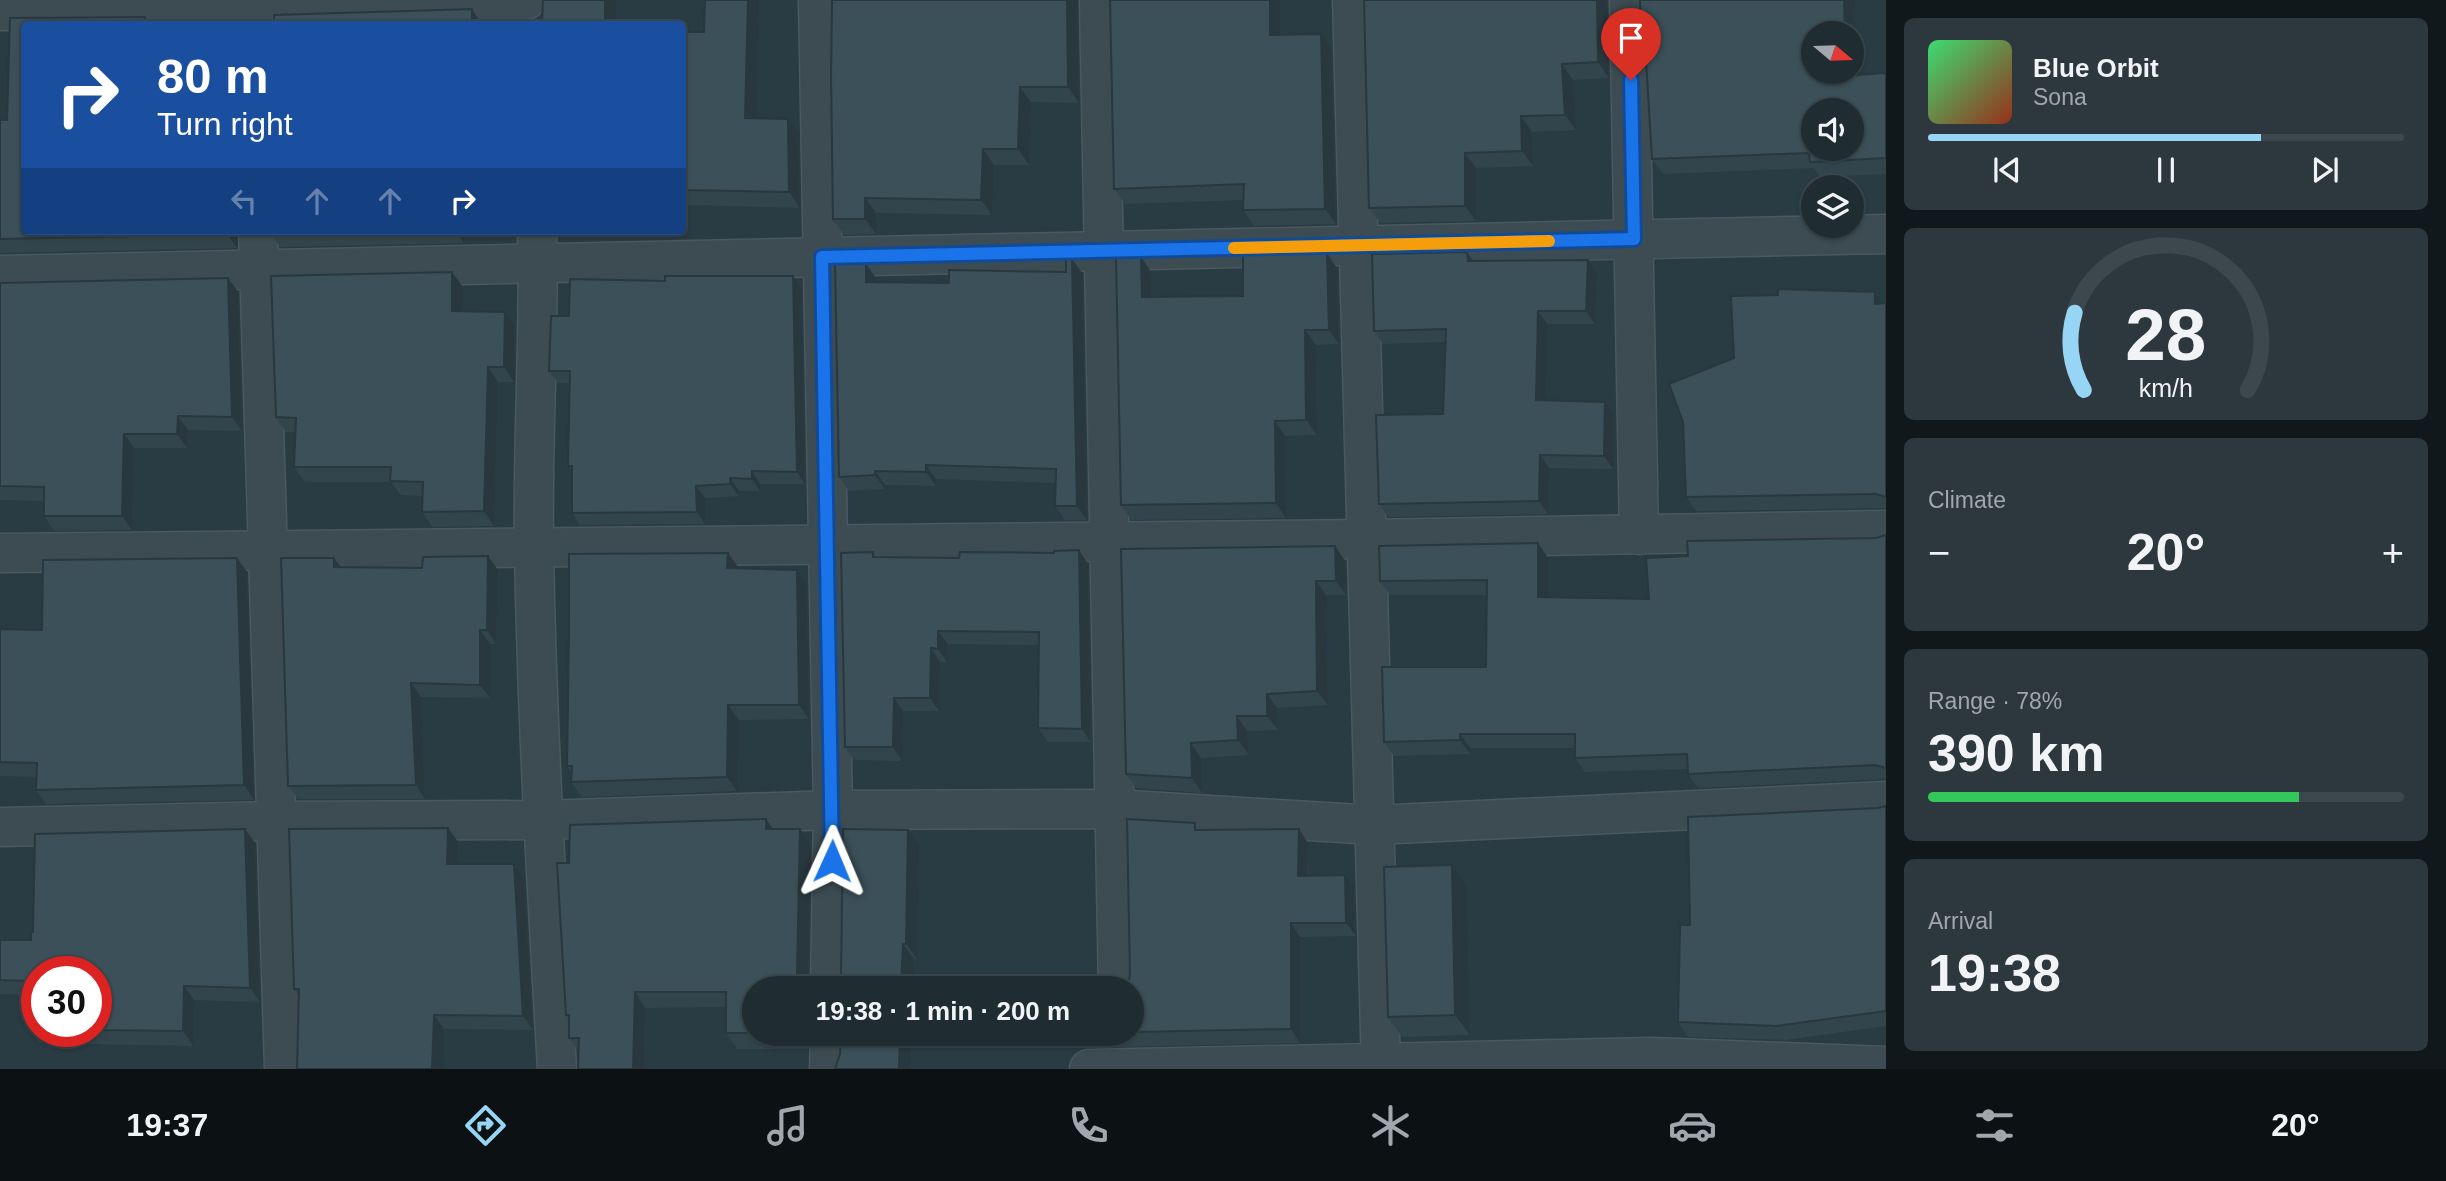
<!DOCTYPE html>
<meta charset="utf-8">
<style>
body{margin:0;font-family:Arial,sans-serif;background:#2c383e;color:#f1f3f6;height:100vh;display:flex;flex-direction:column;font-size:26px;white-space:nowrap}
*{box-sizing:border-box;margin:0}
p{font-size:23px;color:#a1a7ac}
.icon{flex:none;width:38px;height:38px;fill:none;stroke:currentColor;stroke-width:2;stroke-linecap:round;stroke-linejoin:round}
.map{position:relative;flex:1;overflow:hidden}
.details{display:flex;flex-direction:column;gap:18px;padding:18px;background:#11181c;width:560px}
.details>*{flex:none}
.top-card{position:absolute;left:21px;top:21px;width:665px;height:214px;border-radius:7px;box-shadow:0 2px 5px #0004,0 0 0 2px #3c484d;background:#1a4fa0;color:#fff;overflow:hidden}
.needle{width:46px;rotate:109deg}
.controls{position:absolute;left:1801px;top:21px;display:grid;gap:14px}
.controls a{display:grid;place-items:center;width:63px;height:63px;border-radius:50%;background:#1f2c32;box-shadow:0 2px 5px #0004,0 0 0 2px #3c484d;font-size:35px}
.speed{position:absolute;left:21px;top:956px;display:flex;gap:14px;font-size:35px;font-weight:700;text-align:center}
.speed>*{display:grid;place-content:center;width:91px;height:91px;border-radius:50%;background:#1f2c32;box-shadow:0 2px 5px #0004,0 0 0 2px #3c484d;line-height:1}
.speed .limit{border:10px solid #d22;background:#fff;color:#111}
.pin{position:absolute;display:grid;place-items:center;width:60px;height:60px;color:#fff;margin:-72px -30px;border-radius:50% 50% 50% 0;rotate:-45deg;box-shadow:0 0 7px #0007}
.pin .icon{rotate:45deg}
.me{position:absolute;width:77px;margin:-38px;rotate:1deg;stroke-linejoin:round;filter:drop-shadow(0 0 5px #0008)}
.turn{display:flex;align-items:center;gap:24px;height:147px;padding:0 21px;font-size:32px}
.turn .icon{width:91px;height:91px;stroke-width:2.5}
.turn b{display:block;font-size:49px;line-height:60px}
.lanes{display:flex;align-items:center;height:66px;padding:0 21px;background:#0003;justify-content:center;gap:35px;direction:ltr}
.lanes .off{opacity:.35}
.big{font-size:52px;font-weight:600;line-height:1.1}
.details .tile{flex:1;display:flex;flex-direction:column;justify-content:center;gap:10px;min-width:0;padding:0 24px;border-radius:10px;background:#2c383e}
.details .dial{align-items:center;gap:0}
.dial svg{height:182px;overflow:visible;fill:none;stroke:#3c484d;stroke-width:7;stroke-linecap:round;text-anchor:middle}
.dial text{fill:#f1f3f6;stroke:none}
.song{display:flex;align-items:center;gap:21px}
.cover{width:84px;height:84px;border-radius:10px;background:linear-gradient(135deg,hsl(140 70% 55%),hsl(10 70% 35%))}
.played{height:7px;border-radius:4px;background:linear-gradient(90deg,#97d5f4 70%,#3c484d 70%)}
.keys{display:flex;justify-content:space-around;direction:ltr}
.heat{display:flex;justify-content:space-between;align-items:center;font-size:38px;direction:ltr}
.charge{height:10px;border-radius:5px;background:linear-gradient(90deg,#34c759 78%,#3c484d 0)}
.trip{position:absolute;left:742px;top:976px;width:402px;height:70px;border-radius:35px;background:#1f2c32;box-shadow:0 2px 5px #0004,0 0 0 2px #3c484d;font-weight:600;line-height:70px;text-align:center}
.tabs{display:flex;height:112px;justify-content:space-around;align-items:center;background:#0c1214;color:#a1a7ac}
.tabs .icon{width:49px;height:49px}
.tabs .current{color:#97d5f4}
.tabs b{font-size:32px;color:#f1f3f6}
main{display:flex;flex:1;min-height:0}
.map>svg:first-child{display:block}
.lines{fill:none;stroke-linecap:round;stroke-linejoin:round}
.minor-casing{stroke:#4a585f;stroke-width:41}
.minor{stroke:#3d4c52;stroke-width:38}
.wall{fill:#33454c;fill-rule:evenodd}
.shaded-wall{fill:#29383e}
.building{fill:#3b5058;stroke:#29383e;stroke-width:2;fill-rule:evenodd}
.route-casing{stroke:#114b97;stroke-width:18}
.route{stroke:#1a73e8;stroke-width:12}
.slow{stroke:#f59e0b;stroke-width:12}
</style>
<main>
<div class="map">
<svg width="1886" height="1069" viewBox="0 0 1886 1069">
<rect width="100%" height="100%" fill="#293b43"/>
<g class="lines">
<g class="minor-casing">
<g id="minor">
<polyline points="818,0 833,810 830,989"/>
<polyline points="1099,0 1118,989"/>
<polyline points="1352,0 1381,1069"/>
<polyline points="1629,0 1639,535"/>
<polyline points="0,11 251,8 526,0"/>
<polyline points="258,231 284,1069"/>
<path d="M 537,231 C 540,337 532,443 534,549 C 537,723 547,896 557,1069"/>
<polyline points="0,275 1886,234"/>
<polyline points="0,553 1366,539 1886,530"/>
<polyline points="0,827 276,821 543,820 833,810 1114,809 1374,825 1886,801"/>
<polyline points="829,1069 830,1034"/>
<polyline points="1089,1069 1651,1057 1886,1066"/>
</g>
</g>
<use href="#minor" class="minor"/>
</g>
<g class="wall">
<polygon points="705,0 759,0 756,118 799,134 800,208 682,205 682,32 704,32"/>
<polygon points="1077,0 1079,103 1031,102 1029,165 994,165 992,215 876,213 876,234 844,235 833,219"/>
<polygon points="1110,0 1280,0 1281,35 1331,50 1336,224 1254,226 1243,210 1244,200 1125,204 1114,189"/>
<polygon points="1607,0 1609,78 1573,80 1576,130 1532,132 1533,166 1476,168 1476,221 1380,223 1369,208"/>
<polygon points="1640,0 1854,0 1857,75 1886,74 1886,174 1820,177 1814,168 1663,174 1652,159 1647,67 1642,60"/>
<polygon points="145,17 150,24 24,24 24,231 238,231 237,248 0,253 0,120 7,120 10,18"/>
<polygon points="270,231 464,231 464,243 280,247 270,233"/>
<polygon points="1141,257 1151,272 1152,297 1243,296 1337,268 1339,344 1316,345 1317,435 1285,436 1286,518 1131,520 1121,505"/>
<polygon points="1072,259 1082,273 1087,520 1065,520 1055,506 1055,483 936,479 936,486 885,485 885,489 849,491 839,477 866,264 876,278 876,282 949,283 1066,272"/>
<polygon points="1588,260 1597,273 1595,324 1547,324 1545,400 1614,415 1613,469 1549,468 1548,514 1388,517 1379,504 1443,414 1445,342 1383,344 1374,331 1474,261"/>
<polygon points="228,278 238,292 242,431 188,430 187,448 134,448 132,530 54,531 44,516 44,501 0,500 0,283"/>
<polygon points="463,287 462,311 505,312 515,327 514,382 498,382 494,526 433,527 422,512 422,496 401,495 391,482 305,482 294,467 295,432 286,432 276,417"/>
<polygon points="801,288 805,484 760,484 760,491 739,491 739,496 705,498 705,524 580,525 572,513 572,471 568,466 570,383 558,383 549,371 569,316"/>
<polygon points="1875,292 1883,303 1886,303 1886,508 1696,511 1686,497 1734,358"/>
<polygon points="1886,535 1886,779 1698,788 1688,774 1688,769 1585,772 1575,758 1575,748 1470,748 1470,754 1394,756 1384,742 1486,667 1486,595 1390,595 1380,581 1538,543 1548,558 1548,598 1649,599 1688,556 1876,538"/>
<polygon points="1335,546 1345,561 1346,595 1326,595 1328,705 1277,708 1278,730 1247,731 1249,755 1201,758 1202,793 1136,788 1126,774"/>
<polygon points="1079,550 1088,564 1091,742 1048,742 1038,728 1039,645 948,644 947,662 940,662 939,711 903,711 902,761 854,760 845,747 876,557 959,558 1054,553"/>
<polygon points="237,558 247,572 254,800 46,804 36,790 37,777 0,776 0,629 42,630"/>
<polygon points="334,558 341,567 498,570 496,644 490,644 490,698 421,697 425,799 298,799 288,786"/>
<polygon points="738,567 738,569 807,585 809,719 739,720 737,791 582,797 571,782 571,772 567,766"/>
<polygon points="1886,806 1886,1026 1786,1040 1688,1037 1678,1022 1690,925 1878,808"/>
<polygon points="448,828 458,842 457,864 524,879 533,1030 444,1029 299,996 294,989"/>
<polygon points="773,829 800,829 811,844 808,989 754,989 754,1034 810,1034 808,1049 737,1049 726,1033 726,1007 645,1008 644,1069 578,1069 579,1052 569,1038 569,1020 566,1015 569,863"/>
<polygon points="1200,830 1308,843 1308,876 1354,888 1356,936 1300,937 1300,1043 1115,1047 1106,1034 1132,1034 1132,989 1128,985"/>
<path d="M 255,843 L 260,1002 L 194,1000 L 193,1046 L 39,1043 L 30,1029 L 30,995 L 0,994 L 0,940 L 31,940 L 33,932 ZM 37,971 L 96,971 L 96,1031 L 37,1031 Z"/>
<polygon points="919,846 917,959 914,959 913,989 834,989 837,985"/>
<polygon points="1467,885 1470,1035 1402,1037 1388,1017"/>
</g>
<g class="shaded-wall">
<rect x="605" y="0" width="11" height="24"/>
<polygon points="748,0 759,0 756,133 745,118"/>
<polygon points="1067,0 1077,0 1079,103 1068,87"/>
<polygon points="1270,0 1280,0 1281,50 1270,35"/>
<polygon points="1597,0 1607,0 1609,78 1598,62"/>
<polygon points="1844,0 1854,0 1858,91 1847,76 1847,72 1852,72 1852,33 1845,33"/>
<polygon points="472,9 481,23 482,24 472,24"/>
<polygon points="145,17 150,24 145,24"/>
<polygon points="1321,34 1331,50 1336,224 1325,209"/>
<polygon points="1562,64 1573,80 1576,130 1565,115"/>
<polygon points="1020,87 1031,102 1029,165 1018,149"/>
<polygon points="1521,116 1532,132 1533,166 1522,151"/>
<polygon points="788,119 799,134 800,208 789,192"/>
<polygon points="983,149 994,165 992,215 981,200"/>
<polygon points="1465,153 1476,168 1476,221 1465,206"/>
<polygon points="865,198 876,213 876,234 865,219"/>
<polygon points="227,231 238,231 237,248 227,234"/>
<polygon points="455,231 464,231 464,243"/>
<polygon points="1467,252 1476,265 1468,261"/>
<polygon points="1327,253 1337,268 1339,344 1329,330"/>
<polygon points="1141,257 1151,272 1152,312 1142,297"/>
<polygon points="1072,259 1082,273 1087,520 1077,506"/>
<polygon points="1588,260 1597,273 1595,324 1586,311"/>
<polygon points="866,264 876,278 875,296 866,282"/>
<polygon points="452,272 463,287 462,326 452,311"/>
<polygon points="793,276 801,288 805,484 797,472"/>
<polygon points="228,278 238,292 242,431 232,417"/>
<polygon points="1875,292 1885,306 1875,304"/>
<polygon points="1538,311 1547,324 1545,413 1536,400"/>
<polygon points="505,312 515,327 514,382 504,367"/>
<polygon points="1305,330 1316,345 1317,435 1306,420"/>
<polygon points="488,367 498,382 494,526 484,511"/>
<polygon points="1605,402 1614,415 1613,469 1604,456"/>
<polygon points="178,416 188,430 187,448 177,434"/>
<polygon points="1275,421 1285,436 1286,518 1276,503"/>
<polygon points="124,434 134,448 132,530 122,516"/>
<polygon points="1540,455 1549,468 1548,514 1539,501"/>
<polygon points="926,465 936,479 936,486 926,472"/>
<polygon points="752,471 760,484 760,491 752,479"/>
<polygon points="875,471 885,485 885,489 875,475"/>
<polygon points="730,478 739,491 739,496 730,484"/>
<polygon points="696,486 705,498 705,524 697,512"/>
<polygon points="1538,543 1548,558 1548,612 1538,597"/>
<polygon points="1335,546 1345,561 1346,595 1336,581"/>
<polygon points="1079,550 1088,564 1091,742 1082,729"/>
<polygon points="728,553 738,567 738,583 727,568"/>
<polygon points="488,556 498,570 496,644 487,630"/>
<polygon points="237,558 247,572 254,800 244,785"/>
<polygon points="334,558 344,571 334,567"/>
<polygon points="797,570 807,585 809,719 799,705"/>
<polygon points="1316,581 1326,595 1328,705 1317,691"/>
<polygon points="480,630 490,644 490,698 480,685"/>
<polygon points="938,631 948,644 947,662 938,649"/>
<polygon points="931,648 940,662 939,711 930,698"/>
<polygon points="411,683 421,697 425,799 416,785"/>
<polygon points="1267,694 1277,708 1278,730 1267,716"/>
<polygon points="894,698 903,711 902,761 893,747"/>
<polygon points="728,705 739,720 737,791 727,777"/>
<polygon points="1237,716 1247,731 1249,755 1238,740"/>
<polygon points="1460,734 1470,748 1470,754 1460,740"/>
<polygon points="1191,743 1201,758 1202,793 1192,778"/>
<polygon points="766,819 777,835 766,829"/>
<polygon points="448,828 458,842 457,878 447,864"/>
<polygon points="245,829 255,843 260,1002 250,988"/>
<polygon points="800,829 811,844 808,989 803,989 800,983 797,974"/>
<polygon points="1299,829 1308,843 1307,890 1298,876"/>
<polygon points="908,830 919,846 917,959 906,944"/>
<polygon points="514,864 524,879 533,1030 523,1016"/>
<polygon points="1452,865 1467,885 1470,1035 1455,1015"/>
<polygon points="1345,875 1354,888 1356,936 1346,923"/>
<polygon points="1291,923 1300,937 1300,1043 1291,1029"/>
<polygon points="903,944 914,959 913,989 901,989"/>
<polygon points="184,986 194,1000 193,1046 183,1031"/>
<polygon points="635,992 645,1008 644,1069 633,1069"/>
<polygon points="434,1015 444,1029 443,1069 432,1069"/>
<polygon points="797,1034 810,1034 808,1049"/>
<polygon points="900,1034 911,1034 910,1069 899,1069"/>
</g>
<g class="building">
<polygon points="543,0 605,0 605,24 542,24"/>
<polygon points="705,0 748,0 745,118 788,119 789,192 682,190 682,32 704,32"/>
<polygon points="832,0 1067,0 1068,87 1020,87 1018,149 983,149 981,200 865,198 865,219 833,219 831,79"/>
<polygon points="1110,0 1270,0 1270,35 1321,34 1325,209 1243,210 1244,184 1114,189"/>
<polygon points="1364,0 1597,0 1598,62 1562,64 1565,115 1521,116 1522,151 1465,153 1465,206 1369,208"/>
<path d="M 1640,0 L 1844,0 L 1845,33 L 1813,33 L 1813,72 L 1847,72 L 1847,76 L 1882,73 L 1886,74 L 1886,158 L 1810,162 L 1809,153 L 1652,159 L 1646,60 L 1642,60 ZM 1813,110 L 1852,110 L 1852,149 L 1813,149 Z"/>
<polygon points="472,9 472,24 274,24 274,15"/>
<polygon points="145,17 145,24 24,24 24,231 227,231 227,234 0,239 0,120 7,120 10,18"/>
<polygon points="270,231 357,231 270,233"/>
<polygon points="1467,252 1468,261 1588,260 1586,311 1538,311 1536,400 1605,402 1604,456 1540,455 1539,501 1379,504 1376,415 1443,414 1446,329 1374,331 1372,254"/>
<polygon points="1327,253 1329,330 1305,330 1306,420 1275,421 1276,503 1121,505 1116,258 1141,257 1142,297 1243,296 1243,255"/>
<polygon points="1066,259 1072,259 1077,506 1055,506 1056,469 926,465 926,472 875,471 875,475 839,477 835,264 866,264 866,282 949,283 949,270 1066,272"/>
<polygon points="452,272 452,311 505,312 504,367 488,367 484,511 422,512 423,482 390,481 391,467 294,467 296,418 276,417 271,276"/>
<polygon points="665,276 793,276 797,472 752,471 752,479 730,478 730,484 696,486 697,512 572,513 572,466 568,466 570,371 549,371 551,316 569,316 570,279 665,281"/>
<polygon points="228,278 232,417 178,416 177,434 124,434 122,516 44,516 44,487 0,486 0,283"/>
<polygon points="1778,289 1875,292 1875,304 1886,303 1886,497 1876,494 1686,497 1683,422 1669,384 1734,358 1731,296 1778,295"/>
<polygon points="1886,535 1886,768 1875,765 1688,774 1687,754 1575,758 1575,734 1460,734 1460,740 1384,742 1382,667 1486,667 1487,580 1380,581 1379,546 1538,543 1538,597 1649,599 1646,558 1688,556 1687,541 1876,538"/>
<polygon points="1335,546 1336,581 1316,581 1317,691 1267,694 1267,716 1237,716 1238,740 1191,743 1192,778 1126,774 1121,549"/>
<polygon points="1079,550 1082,729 1038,728 1039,632 938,631 938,649 931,648 930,698 894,698 893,747 845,747 841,553 873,552 873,557 959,558 960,552 1054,553 1054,551"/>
<polygon points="728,553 727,568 797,570 799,705 728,705 727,777 571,782 572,766 567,766 569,632 569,554"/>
<polygon points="488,556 487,630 480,630 480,685 411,683 416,785 288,786 281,558 334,558 334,567 422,568 423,557"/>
<polygon points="237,558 244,785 36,790 37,763 0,762 0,629 42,630 43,560"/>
<polygon points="1886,806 1886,1011 1776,1026 1678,1022 1680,925 1690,925 1688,817 1878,808"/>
<polygon points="766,819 766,829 800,829 797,974 800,983 805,989 754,989 754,1033 726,1033 726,992 635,992 633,1069 578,1069 579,1038 569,1038 569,1015 566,1015 557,863 569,863 570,825"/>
<polygon points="1127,819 1195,823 1195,830 1299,829 1298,876 1345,875 1346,923 1291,923 1291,1029 1132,1032 1132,989 1125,989 1128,985 1130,975"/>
<polygon points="448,828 447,864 514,864 523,1016 434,1015 432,1069 297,1069 299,989 294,989 289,829"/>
<polygon points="245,829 250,988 184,986 183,1031 96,1030 96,971 37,971 37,1029 30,1029 30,981 0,980 0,940 31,940 31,932 33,932 35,834"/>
<polygon points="843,829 908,830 906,944 903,944 901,989 834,989 837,985 841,975"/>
<polygon points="1452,865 1455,1015 1388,1017 1384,867"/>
<polygon points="841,1034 900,1034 899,1069 835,1069 840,1054"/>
</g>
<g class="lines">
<g class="route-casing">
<polyline id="route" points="832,861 822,257 1634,239 1631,80"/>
</g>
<use href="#route" class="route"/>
<polyline class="slow" points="1234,248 1549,241"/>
</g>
</svg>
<div class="controls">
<a><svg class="needle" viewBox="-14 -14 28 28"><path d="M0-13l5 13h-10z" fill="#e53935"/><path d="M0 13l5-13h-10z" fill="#a1a7ac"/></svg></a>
<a><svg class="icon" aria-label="sound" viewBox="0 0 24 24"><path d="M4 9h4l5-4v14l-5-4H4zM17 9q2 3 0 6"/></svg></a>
<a><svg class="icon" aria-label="layers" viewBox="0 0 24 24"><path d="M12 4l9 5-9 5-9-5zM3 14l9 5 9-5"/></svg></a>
</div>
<div class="speed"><div class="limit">30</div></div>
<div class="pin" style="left:1631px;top:80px;background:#d93025"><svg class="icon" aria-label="arrive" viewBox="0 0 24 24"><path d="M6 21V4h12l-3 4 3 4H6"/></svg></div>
<svg class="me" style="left:832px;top:861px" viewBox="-20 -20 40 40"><path d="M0-17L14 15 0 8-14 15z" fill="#1a73e8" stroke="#fff" stroke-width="4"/></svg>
<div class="trip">19:38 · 1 min · 200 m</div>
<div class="top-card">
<div class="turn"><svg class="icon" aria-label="right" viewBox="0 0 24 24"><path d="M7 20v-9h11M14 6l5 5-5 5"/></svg><div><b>80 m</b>Turn right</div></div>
<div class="lanes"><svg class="icon off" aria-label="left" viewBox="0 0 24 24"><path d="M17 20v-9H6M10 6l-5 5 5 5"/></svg><svg class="icon off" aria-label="ahead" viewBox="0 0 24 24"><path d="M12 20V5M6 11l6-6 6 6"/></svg><svg class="icon off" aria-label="ahead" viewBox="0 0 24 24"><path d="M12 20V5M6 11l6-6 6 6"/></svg><svg class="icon" aria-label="right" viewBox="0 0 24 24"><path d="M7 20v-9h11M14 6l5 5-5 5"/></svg></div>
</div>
</div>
<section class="details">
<div class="tile">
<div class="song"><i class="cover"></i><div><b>Blue Orbit</b><p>Sona</p></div></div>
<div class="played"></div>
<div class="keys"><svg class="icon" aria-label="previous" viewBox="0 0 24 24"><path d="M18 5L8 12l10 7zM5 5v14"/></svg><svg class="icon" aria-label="pause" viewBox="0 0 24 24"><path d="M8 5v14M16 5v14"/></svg><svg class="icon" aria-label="next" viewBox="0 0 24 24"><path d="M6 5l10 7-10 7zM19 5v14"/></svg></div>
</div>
<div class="tile dial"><svg viewBox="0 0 100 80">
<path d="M14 69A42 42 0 1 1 86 69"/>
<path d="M14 69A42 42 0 0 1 10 35" stroke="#97d5f4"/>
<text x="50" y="56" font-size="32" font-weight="700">28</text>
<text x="50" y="72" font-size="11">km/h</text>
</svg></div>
<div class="tile"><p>Climate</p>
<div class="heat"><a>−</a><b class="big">20°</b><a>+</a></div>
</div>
<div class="tile"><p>Range · 78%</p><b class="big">390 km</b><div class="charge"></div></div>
<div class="tile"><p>Arrival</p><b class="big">19:38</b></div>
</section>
</main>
<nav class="tabs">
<b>19:37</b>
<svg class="icon current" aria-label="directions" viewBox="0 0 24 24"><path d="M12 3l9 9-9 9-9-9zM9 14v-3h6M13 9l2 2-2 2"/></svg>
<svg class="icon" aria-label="music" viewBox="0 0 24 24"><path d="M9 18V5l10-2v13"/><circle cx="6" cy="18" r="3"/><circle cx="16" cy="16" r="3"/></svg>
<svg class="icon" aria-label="phone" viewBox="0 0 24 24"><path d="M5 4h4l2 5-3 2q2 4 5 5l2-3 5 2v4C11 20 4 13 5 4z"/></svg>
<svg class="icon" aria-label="climate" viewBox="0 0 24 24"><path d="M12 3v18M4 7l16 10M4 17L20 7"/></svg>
<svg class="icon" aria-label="car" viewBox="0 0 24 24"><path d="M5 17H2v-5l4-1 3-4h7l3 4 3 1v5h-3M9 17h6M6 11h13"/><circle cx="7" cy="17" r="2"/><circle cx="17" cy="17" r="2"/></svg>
<svg class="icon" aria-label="filters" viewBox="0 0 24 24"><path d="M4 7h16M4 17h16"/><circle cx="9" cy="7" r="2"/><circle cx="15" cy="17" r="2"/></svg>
<b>20°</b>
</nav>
